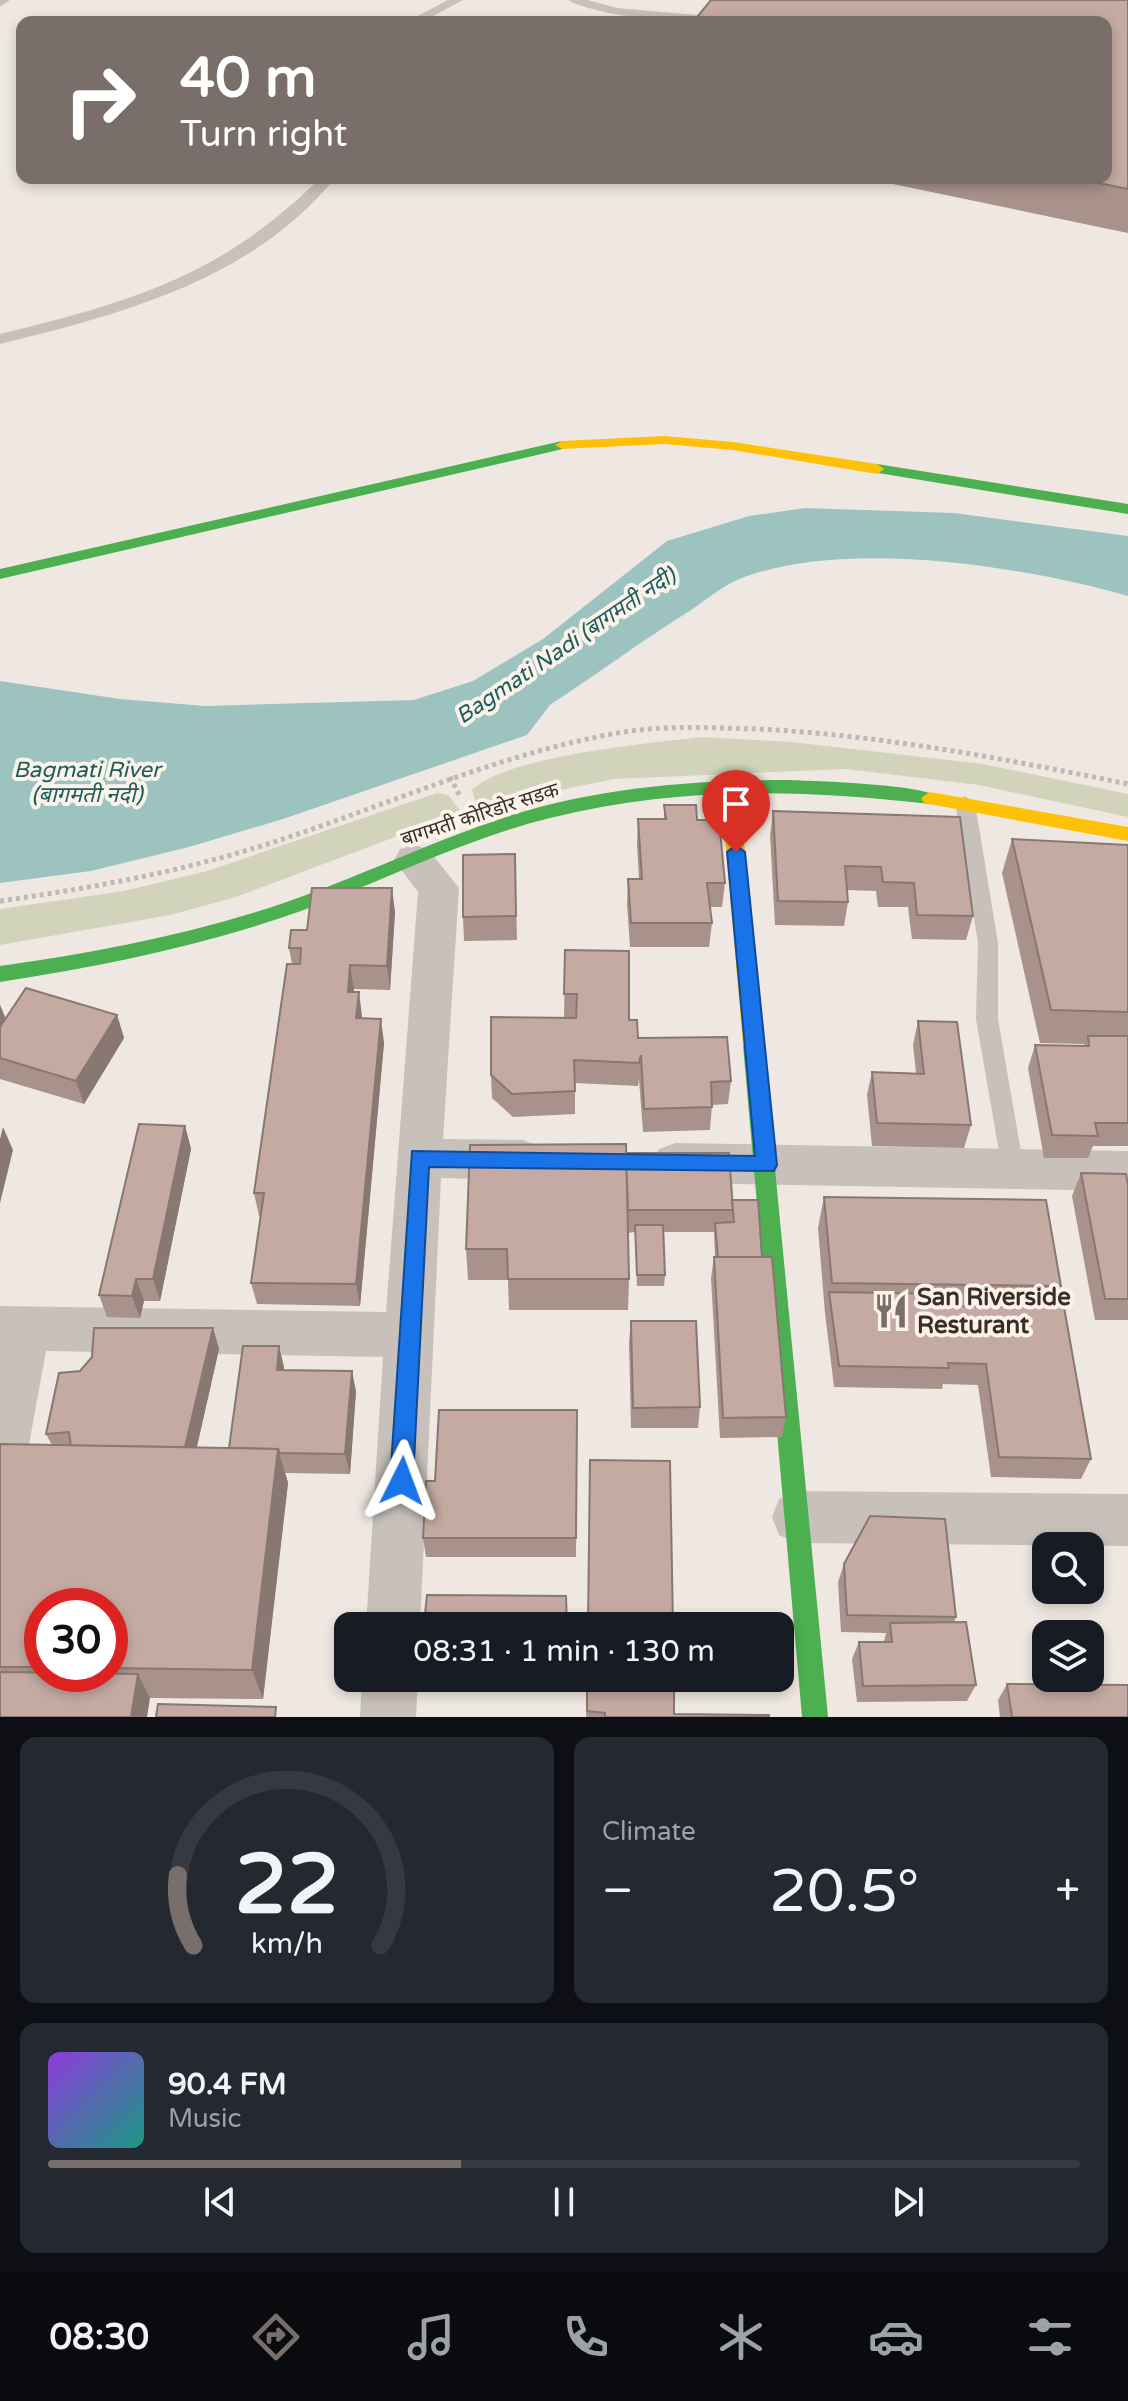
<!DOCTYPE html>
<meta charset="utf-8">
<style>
body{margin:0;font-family:"Varela Round","Noto Sans Devanagari",sans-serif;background:#242831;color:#f1f3f6;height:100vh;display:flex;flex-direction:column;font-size:30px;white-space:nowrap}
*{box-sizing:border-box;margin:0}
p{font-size:26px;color:#9ea1a6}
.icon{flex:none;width:44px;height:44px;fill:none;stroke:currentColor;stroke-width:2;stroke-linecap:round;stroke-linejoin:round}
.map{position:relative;height:1717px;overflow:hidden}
.details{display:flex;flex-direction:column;gap:20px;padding:20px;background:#0d0f14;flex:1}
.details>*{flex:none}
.hud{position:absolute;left:16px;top:16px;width:1096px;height:168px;border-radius:16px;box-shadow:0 4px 12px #0003;background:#796e69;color:#fff;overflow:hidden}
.fabs{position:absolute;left:1032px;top:1532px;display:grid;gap:16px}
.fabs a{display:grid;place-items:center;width:72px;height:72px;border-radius:16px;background:#171b24;box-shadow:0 4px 12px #0003;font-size:40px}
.speed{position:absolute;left:24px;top:1588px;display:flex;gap:16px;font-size:40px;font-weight:700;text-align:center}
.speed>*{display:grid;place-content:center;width:104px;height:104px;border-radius:50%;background:#171b24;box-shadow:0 4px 12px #0003;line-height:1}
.speed .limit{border:12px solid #d22;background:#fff;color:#111}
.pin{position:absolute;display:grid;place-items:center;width:68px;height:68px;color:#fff;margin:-82px -34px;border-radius:50% 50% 50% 0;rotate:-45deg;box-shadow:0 0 8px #0007}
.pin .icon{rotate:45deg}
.me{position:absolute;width:88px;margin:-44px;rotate:3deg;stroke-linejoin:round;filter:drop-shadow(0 0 6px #0008)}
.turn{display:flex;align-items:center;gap:28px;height:168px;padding:0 32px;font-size:36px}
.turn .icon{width:104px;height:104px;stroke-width:2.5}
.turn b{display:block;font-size:56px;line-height:68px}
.big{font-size:60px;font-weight:600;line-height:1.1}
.details .tile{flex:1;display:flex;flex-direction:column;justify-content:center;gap:12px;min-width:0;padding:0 28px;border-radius:16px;background:#242831}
.details .dial{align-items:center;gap:0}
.dial svg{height:208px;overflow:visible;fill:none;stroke:#363941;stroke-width:7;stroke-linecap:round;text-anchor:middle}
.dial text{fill:#f1f3f6;stroke:none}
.song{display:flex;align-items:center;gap:24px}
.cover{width:96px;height:96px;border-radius:12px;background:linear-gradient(135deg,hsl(270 70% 55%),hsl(170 70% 35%))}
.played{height:8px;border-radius:4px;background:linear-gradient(90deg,#796e69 40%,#363941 40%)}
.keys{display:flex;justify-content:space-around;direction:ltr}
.heat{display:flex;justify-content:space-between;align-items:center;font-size:44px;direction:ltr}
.details .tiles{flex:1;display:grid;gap:20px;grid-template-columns:1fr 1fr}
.tile:last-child{grid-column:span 2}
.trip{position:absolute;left:334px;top:1612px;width:460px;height:80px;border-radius:16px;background:#171b24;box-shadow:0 4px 12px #0003;font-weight:600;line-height:80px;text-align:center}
.tab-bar{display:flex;height:128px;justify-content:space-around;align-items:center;background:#090b0e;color:#9ea1a6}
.tab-bar .icon{width:56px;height:56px}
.tab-bar .selected{color:#796e69}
.tab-bar b{font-size:36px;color:#f1f3f6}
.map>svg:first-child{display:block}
.green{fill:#d1d4bb}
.water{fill:#9dc3c1}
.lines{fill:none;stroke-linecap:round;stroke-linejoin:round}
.path{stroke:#c0b8b3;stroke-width:5;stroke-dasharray:4 4;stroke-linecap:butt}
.lane{fill:#c8c0ba;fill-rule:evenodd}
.street{fill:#c8c0ba;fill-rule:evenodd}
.fast{fill:#4caf50;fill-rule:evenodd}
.slow{fill:#ffc107;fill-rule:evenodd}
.wall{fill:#a9928b;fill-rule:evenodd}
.shaded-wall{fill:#897771}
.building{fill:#c4aaa2;stroke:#897771;stroke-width:2}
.route{fill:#1a73e8;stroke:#114b97;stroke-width:2}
.labels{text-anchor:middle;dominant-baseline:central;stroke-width:8;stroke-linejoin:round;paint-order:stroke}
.street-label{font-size:20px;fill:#392d28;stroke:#fbf2e9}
.water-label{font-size:22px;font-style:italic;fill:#1b5c5d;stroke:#fbf2e9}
.near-poi-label{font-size:24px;font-weight:bold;fill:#392d28;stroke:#fbf2e9;text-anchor:start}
</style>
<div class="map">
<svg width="1128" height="1717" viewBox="0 0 1128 1717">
<rect width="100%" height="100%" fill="#efe8e2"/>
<g class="green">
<path d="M 702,737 L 792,742 L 983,764 L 1128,794 L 1128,817 L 979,785 L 846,769 L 614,779 L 477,807 L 472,790 C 506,756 651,743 702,737 Z"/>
<polygon points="437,793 448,795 461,812 236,897 170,915 0,945 0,909 124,891 207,871"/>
</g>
<path class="water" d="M 805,508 L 954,513 L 1128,536 L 1128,596 C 1022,566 841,537 737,580 C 721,587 706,600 691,610 C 643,640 597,674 550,705 L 527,735 L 283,819 L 189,847 L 91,871 L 0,883 L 0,681 L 120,699 L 205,706 L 414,700 L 473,681 L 543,639 L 667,541 L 749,516 Z"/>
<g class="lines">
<g class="path">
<polyline points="450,777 461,798"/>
<path d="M 0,901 C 99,887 195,869 289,837 C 400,800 508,751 624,732 C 668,725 713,728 757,729 C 882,735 1005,759 1128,784"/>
</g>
<g class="lane">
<polygon points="0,0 10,0 0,7"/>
<polygon points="448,0 463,0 422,22 406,22"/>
<path d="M 568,0 L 587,0 L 617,8 L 697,15 L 703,19 C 687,29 585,12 568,0 Z"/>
<path d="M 320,178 L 335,178 C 252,280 122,314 0,344 L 0,334 C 131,302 222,276 320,178 Z"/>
<polygon points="965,796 975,803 998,943 998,1019 1024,1169 1021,1176 1013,1179 1005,1176 1002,1169 976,1019 978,943 955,803"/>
</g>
<g class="street">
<polygon points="414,845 428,849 459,888 443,1139 523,1140 539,1146 546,1160 539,1174 523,1180 441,1178 420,1626 366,1626 383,1357 46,1351 26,1461 18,1479 0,1486 0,1306 386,1312 418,892 394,860 400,849"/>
<polygon points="675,1143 1128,1151 1128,1191 675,1183 659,1177 652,1163 659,1149"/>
<polygon points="798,1491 1128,1494 1128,1546 798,1543 779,1535 772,1517 779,1499"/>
<polygon points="362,1678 418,1678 416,1717 360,1717"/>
</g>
<g class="fast">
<polygon points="562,441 567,442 567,448 0,579 0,569"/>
<polygon points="877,464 1128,504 1128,514 872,472 872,466"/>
<path d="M 788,780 C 812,781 928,784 939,798 L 930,804 C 803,789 675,786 550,818 C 464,839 384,881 301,911 C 203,946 102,966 0,982 L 0,966 C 86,954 172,938 256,912 C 343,885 425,843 512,815 C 601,787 695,780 788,780 Z"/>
<polygon points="753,1037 760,1039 763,1045 828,1717 802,1717 743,1045 746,1039"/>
</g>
<g class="slow">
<polygon points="664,436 733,442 877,464 884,469 877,474 733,450 664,444 562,449 555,445 562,441"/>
<polygon points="730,783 739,789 763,1045 760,1051 753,1053 746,1051 743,1045 721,789"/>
<polygon points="930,792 1128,827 1128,841 924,803 921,798"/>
</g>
</g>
<g class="wall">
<polygon points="1128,0 1128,233 864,178 1106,178"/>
<polygon points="664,805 697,820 725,883 722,907 710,907 712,923 709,947 630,947 627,904 628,879 639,879 637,844 638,819 664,819"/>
<polygon points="773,811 960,817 973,916 966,940 912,939 908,907 878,907 876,891 847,890 848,902 844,926 775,925 770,835"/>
<polygon points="1012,839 1128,845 1128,1146 1093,1146 1088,1158 1044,1158 1028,1068 1035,1045 1084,1046 1084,1044 1040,1043 1002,873"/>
<polygon points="515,854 517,940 464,941 463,917"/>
<polygon points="395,912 390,990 354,989 353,992 362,1018 384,1043 360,1306 257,1304 251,1283 261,1216 259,1216 254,1193 292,964 289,948 307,930"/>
<polygon points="565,950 629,1020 638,1038 731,1081 728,1104 712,1105 710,1130 643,1132 639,1079 638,1086 575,1083 575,1114 513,1117 492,1098 491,1075 564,1018"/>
<polygon points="0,1005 6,1019 117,1015 124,1038 84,1104 0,1079"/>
<polygon points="918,1021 971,1125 964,1148 872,1146 867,1095 872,1072 916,1073 913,1045"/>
<polygon points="185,1126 191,1149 160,1301 144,1301 140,1318 107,1317 99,1295"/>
<polygon points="626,1153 732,1200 762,1257 786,1417 782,1437 720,1438 711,1278 714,1257 715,1257 714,1232 664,1232 665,1275 664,1286 637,1286 635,1232 628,1233 629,1279 628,1310 509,1310 508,1280 468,1280 466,1249"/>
<polygon points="1081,1173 1128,1185 1128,1320 1095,1320 1072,1196"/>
<polygon points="824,1197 1061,1286 1053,1307 1091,1459 1081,1479 991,1477 978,1385 943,1384 942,1389 834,1387 825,1313 818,1228"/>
<polygon points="631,1321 700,1407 698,1428 631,1428 629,1342"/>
<path d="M 213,1328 L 219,1349 L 197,1447 L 229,1448 L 284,1367 L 284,1370 L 356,1391 L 350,1474 L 285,1473 L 288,1483 L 263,1699 L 150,1698 L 0,1717 L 0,1444 L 52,1445 L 46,1434 L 80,1371 ZM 42,1606 L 110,1606 L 110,1674 L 42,1674 Z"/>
<polygon points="577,1410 576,1557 426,1557 423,1538"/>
<polygon points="844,1564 956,1617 954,1622 976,1685 967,1701 857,1702 852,1659 859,1642 884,1642 886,1633 841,1632 838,1582"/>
<polygon points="404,1678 568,1678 567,1687 406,1686"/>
<polygon points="587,1678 674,1714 769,1717 586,1717"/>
<polygon points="1007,1684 1128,1717 1000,1717 998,1700"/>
</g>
<g class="shaded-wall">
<polygon points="392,888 395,912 390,990 387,966"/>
<polygon points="350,965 354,989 351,1016 348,992"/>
<polygon points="359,992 362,1016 359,1042 356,1018"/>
<polygon points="0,1005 6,1020 0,1045"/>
<polygon points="117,1015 124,1038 84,1104 76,1081"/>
<polygon points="381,1019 384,1043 360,1306 356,1284"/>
<polygon points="185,1126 191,1149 160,1301 153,1279"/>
<polygon points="3,1127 13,1150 0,1203 0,1139"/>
<polygon points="136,1279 144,1301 140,1318 132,1296"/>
<polygon points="213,1328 219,1349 191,1472 184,1452"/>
<polygon points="279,1346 284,1367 282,1391 277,1370"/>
<polygon points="352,1371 356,1391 350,1474 345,1454"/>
<polygon points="278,1449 288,1483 263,1699 252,1670"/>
<polygon points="138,1674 150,1698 147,1717 131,1717"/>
</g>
<g class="building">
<polygon points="711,0 1128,0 1128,189 1074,178 1106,178 1106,22 693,22"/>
<polygon points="664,805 696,805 697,820 719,820 725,883 707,883 712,923 631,923 628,879 642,879 638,819 666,819"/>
<polygon points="773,811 960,817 973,916 917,915 914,883 883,882 881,867 845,866 848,902 778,901"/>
<polygon points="1012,839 1128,845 1128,1012 1051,1010"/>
<polygon points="515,854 516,916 463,917 463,855"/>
<polygon points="312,888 392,888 387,966 350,965 348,992 359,992 356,1018 381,1019 356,1284 251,1283 264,1193 254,1193 287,964 300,964 301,948 289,948 291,930 307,930"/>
<polygon points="565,950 629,951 629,1020 637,1020 638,1038 727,1037 731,1081 711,1082 712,1107 644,1109 641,1055 639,1063 574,1060 575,1091 512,1094 491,1075 491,1017 576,1018 577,994 564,994"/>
<polygon points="26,988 117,1015 76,1081 0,1058 0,1027"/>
<polygon points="918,1021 957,1022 971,1125 877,1123 872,1072 924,1074"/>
<polygon points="1088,1036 1128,1036 1128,1123 1095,1123 1098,1136 1052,1135 1035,1045 1089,1046"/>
<polygon points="139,1124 185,1126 153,1279 136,1279 132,1296 99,1295"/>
<polygon points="626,1144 629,1279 508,1279 507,1249 466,1249 470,1145"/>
<polygon points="626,1153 729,1153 733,1210 628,1210"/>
<polygon points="1081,1173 1126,1174 1128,1185 1128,1299 1105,1299"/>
<polygon points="824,1197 1046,1200 1061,1286 832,1283"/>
<polygon points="732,1200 758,1200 762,1257 718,1257 715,1223 734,1222"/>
<polygon points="635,1225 663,1225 665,1275 637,1275"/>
<polygon points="714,1257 772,1257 786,1417 723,1418"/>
<polygon points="829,1292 939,1294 941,1306 1064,1307 1091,1459 999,1457 986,1364 948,1363 949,1368 839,1366"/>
<polygon points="631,1321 696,1321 700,1407 633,1408"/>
<polygon points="94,1328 213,1328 185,1447 71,1446 69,1432 46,1434 59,1373 80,1371 92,1357"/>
<polygon points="243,1346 279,1346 277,1370 352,1371 345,1454 280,1453 278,1449 229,1448"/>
<polygon points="439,1410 577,1410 576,1538 423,1538 426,1481 435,1481"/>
<polygon points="0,1444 278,1449 252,1670 110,1668 110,1606 42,1606 42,1667 0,1667"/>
<polygon points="590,1460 670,1461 673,1626 588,1626"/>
<polygon points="870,1516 945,1519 956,1617 847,1615 844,1564"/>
<polygon points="427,1595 566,1596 567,1626 405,1626 405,1615 425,1614"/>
<polygon points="966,1622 976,1685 863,1686 859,1642 892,1642 890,1623"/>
<polygon points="0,1672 138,1674 131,1717 0,1717"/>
<polygon points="587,1678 674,1678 674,1714 769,1715 769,1717 605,1717 605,1713 587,1711"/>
<polygon points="1007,1684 1128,1685 1128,1717 1012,1717"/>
<polygon points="158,1704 276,1707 275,1717 156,1717"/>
</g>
<polygon class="route" points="736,845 745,852 777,1165 774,1171 429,1167 413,1481 410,1489 402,1492 393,1489 390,1481 412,1151 755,1156 727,852"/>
<defs>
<g id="restaurant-bare" transform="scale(2.76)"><path d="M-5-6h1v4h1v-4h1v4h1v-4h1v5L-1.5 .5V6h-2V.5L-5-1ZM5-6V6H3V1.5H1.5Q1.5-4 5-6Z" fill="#796e69" stroke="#fbf2e9" stroke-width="2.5" paint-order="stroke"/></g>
</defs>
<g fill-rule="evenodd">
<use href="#restaurant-bare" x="891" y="1311"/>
</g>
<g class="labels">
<g class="street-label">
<text transform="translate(480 815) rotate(-18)">बागमती कोरिडोर सडक</text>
</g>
<g class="water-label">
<text transform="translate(566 646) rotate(-34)">Bagmati Nadi (बागमती नदी)</text>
<text x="87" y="770">Bagmati River<tspan x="87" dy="25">(बागमती नदी)</tspan></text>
</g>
<g class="near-poi-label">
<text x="917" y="1297">San Riverside<tspan x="917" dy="28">Resturant</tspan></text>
</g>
</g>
</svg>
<div class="fabs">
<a><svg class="icon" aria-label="search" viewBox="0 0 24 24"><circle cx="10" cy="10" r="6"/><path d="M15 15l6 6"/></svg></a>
<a><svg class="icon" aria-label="layers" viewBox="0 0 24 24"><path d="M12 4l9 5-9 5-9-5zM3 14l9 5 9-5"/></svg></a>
</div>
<div class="speed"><div class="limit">30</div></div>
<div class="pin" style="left:736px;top:852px;background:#d93025"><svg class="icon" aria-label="arrive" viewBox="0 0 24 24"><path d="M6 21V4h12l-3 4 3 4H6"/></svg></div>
<svg class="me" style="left:402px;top:1481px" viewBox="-20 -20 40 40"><path d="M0-17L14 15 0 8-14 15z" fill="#1a73e8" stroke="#fff" stroke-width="4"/></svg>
<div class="trip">08:31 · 1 min · 130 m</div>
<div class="hud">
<div class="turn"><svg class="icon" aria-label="right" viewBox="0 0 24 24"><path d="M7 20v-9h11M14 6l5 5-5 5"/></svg><div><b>40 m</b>Turn right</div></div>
</div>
</div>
<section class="details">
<div class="tiles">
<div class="tile dial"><svg viewBox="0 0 100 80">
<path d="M14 69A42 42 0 1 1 86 69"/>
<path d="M14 69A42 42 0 0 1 8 42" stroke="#796e69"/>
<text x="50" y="56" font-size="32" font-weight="700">22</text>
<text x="50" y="72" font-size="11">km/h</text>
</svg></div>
<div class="tile"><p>Climate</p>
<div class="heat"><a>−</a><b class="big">20.5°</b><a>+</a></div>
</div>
<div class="tile">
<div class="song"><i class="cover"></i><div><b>90.4 FM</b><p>Music</p></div></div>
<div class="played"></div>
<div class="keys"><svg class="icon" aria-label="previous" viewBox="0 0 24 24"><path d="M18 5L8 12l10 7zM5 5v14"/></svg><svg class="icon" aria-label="pause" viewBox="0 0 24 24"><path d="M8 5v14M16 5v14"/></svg><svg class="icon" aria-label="next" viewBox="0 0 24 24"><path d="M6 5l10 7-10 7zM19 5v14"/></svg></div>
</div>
</div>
</section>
<nav class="tab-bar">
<b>08:30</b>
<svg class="icon selected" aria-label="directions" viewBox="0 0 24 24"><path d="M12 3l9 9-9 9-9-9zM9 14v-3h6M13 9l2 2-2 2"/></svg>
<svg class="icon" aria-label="music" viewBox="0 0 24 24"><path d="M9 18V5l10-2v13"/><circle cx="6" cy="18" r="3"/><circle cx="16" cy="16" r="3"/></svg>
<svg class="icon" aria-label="phone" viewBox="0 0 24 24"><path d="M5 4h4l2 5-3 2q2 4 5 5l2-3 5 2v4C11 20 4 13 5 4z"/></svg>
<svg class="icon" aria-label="climate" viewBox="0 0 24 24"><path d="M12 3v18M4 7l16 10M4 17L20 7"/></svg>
<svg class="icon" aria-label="car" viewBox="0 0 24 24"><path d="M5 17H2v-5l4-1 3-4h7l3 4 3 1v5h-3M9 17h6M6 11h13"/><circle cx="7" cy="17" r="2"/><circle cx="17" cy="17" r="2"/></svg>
<svg class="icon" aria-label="filters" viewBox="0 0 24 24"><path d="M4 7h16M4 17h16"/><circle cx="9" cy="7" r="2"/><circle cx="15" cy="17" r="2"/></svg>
</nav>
